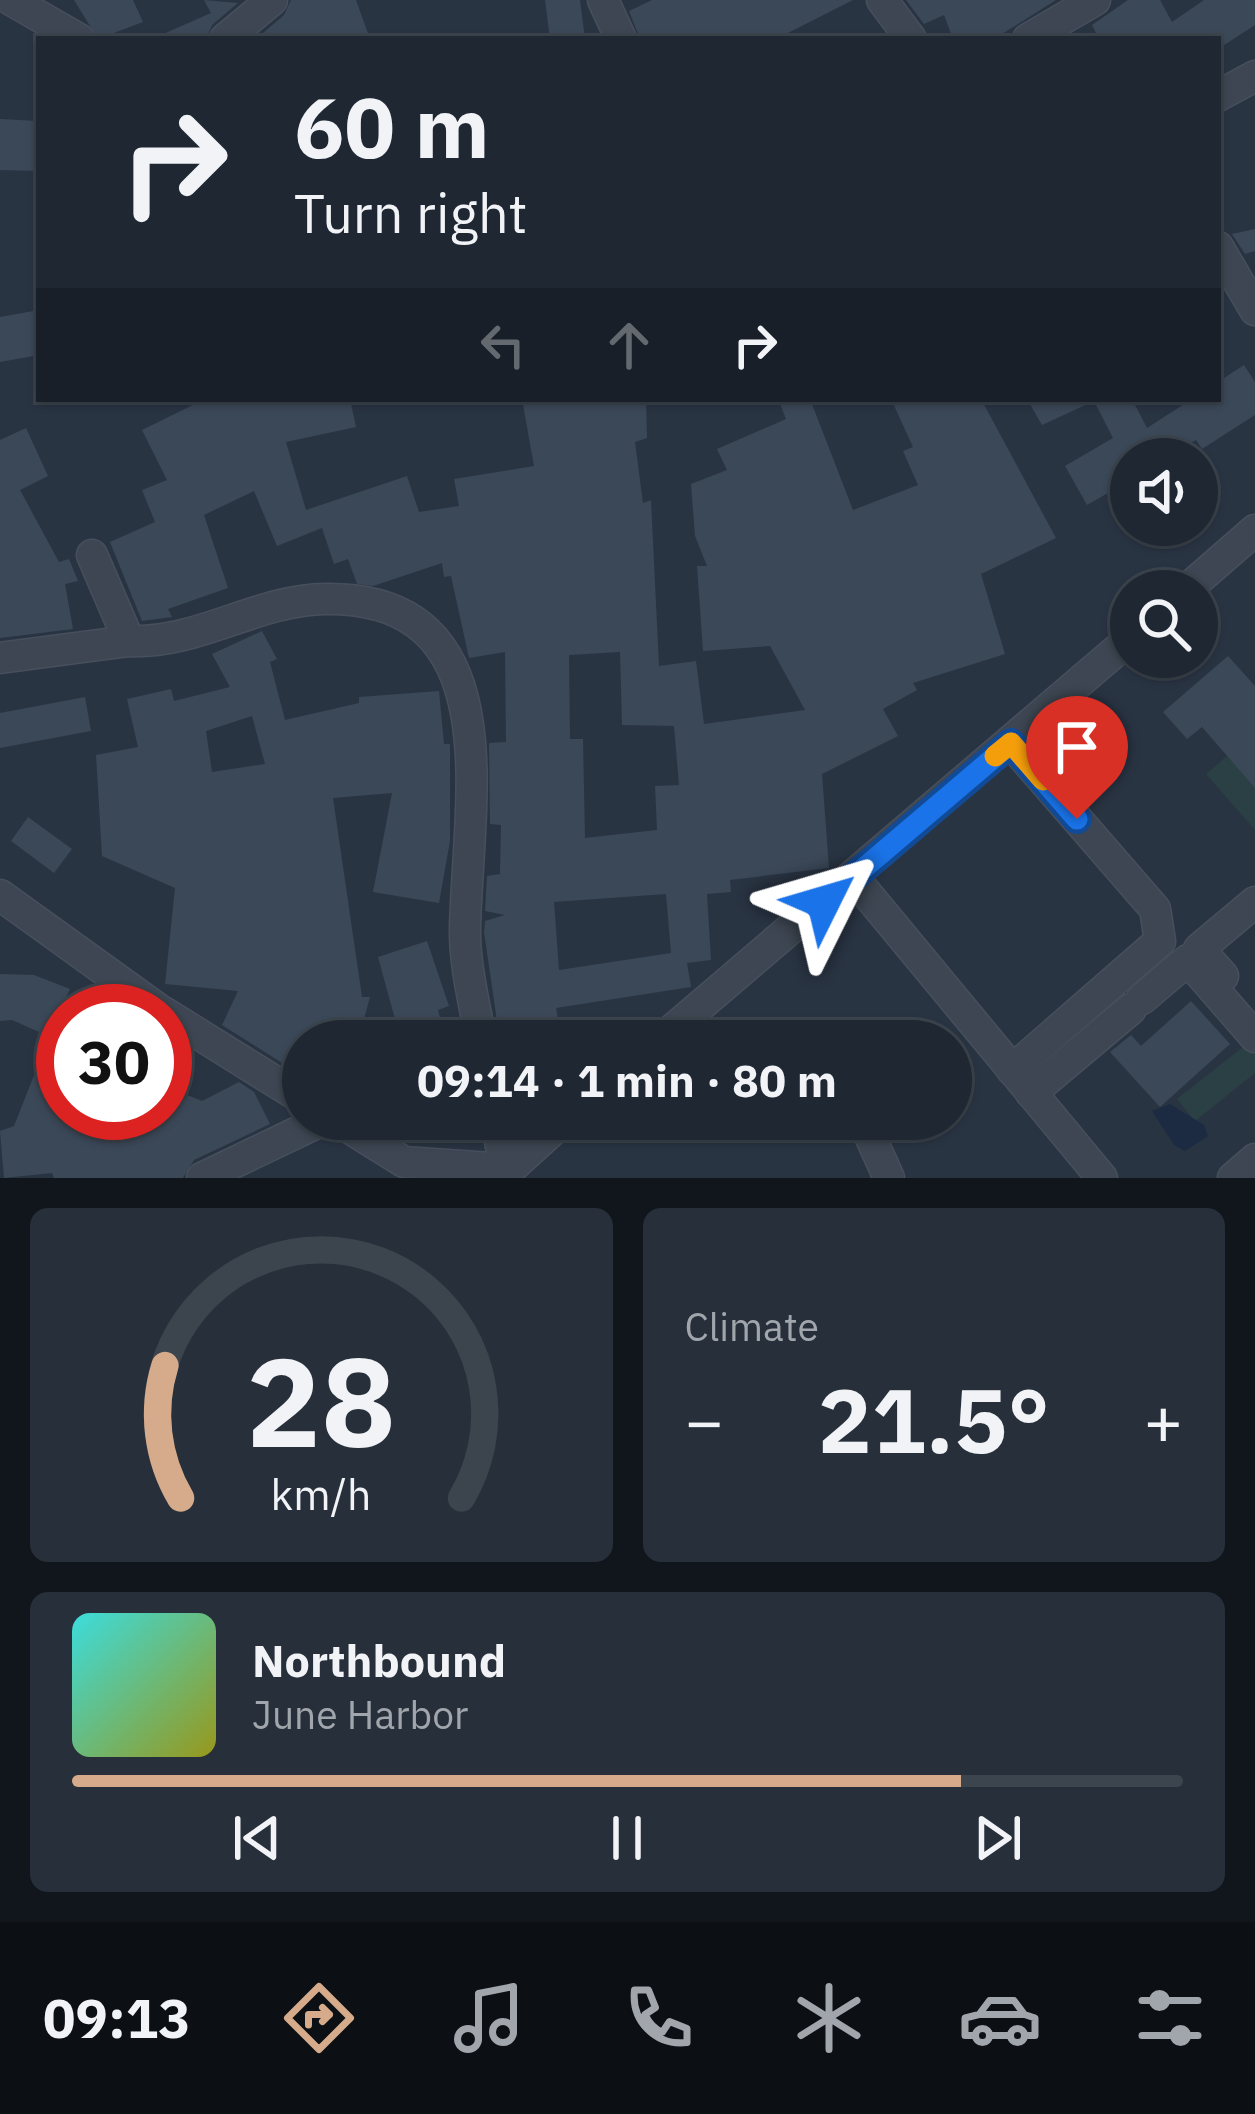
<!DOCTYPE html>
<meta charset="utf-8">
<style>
body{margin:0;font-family:"IBM Plex Sans",sans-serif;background:#272f3a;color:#f1f3f6;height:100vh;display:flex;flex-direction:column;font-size:45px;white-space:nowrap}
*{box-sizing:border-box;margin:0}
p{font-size:39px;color:#a1a5ac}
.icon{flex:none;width:66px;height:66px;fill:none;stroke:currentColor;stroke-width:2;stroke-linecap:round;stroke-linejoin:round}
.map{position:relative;height:1178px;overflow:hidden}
.side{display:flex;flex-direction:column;gap:30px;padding:30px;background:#11151c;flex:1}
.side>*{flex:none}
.top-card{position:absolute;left:36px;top:36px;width:1185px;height:366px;border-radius:0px;box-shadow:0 3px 9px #0004,0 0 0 3px #3c444d;background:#1f2732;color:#f1f3f6;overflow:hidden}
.tools{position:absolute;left:1110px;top:438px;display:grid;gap:24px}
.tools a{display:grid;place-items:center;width:108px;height:108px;border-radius:50%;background:#1f2732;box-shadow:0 3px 9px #0004,0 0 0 3px #3c444d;font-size:60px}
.speed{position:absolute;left:36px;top:984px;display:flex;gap:24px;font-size:60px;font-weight:700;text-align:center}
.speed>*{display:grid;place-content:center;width:156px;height:156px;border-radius:50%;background:#1f2732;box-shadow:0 3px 9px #0004,0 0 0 3px #3c444d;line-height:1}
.speed .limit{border:18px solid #d22;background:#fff;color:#111}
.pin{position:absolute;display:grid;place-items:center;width:102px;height:102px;color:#fff;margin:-123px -51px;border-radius:50% 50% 50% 0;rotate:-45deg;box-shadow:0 0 12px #0007}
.pin .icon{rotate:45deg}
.me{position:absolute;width:132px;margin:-66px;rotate:50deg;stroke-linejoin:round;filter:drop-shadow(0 0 9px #0008)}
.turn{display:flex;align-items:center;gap:42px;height:252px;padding:0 60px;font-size:54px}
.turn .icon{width:156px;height:156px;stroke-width:2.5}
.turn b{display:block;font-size:84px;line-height:102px}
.lanes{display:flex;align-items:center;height:114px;padding:0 60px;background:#0003;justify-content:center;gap:60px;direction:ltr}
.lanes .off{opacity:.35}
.big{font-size:90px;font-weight:700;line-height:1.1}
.side .tile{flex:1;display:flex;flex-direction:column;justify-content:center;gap:18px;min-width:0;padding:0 42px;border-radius:18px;background:#272f3a}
.side .dial{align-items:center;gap:0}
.dial svg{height:312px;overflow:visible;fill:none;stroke:#3c444d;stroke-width:7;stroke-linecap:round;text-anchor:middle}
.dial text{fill:#f1f3f6;stroke:none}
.song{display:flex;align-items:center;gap:36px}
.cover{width:144px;height:144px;border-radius:18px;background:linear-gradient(135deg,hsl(180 70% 55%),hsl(60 70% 35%))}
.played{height:12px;border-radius:6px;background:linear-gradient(90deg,#d6ab8b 80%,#3c444d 80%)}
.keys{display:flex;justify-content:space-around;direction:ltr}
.heat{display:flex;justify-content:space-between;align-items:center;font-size:66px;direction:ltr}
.side .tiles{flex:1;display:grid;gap:30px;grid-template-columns:1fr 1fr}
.tile:last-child{grid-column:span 2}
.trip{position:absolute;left:282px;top:1020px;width:690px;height:120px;border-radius:60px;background:#1f2732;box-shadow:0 3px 9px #0004,0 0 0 3px #3c444d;font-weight:700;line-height:120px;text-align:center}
.dock{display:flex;height:192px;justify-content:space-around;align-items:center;background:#0c1014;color:#a1a5ac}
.dock .icon{width:84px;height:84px}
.dock .on{color:#d6ab8b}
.dock b{font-size:54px;color:#f1f3f6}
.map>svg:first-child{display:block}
.green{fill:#2b4044}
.water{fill:#1c2b41}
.building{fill:#3b4858;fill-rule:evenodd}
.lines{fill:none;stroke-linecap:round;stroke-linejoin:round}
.minor-casing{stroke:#474f5c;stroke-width:33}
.minor{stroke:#3d4652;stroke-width:30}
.route-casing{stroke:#114b97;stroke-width:30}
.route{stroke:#1a73e8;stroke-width:21}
.slow{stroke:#f59e0b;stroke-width:21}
</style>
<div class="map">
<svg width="1255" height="1178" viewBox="0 0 1255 1178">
<rect width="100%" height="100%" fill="#293443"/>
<g class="green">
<polygon points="1227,756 1255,777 1255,830 1206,774"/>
<polygon points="1247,1044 1255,1055 1255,1073 1195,1121 1177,1099"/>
</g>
<polygon class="water" points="1170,1104 1204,1125 1208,1136 1185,1151 1174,1145 1152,1111"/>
<g class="building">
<polygon points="74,0 133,0 143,22 98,39"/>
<polygon points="204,0 238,3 212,25 206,39 152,39 211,13"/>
<polygon points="291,0 356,0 370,39 256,39 284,15"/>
<polygon points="545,0 580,0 585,39 550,39"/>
<polygon points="652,0 853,0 776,39 640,39 629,11"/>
<polygon points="906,0 1056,0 994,39 953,39 944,15 924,24"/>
<polygon points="1128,0 1160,0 1172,22 1204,0 1255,0 1255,25 1218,49 1218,39 1099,39 1092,25"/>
<polygon points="0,119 39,121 39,171 0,170"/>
<polygon points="1255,229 1255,251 1245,254 1232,234"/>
<polygon points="39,310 39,355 0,362 0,317"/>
<polygon points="1244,365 1255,382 1255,415 1202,449 1196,440 1158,459 1131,459 1131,480 1087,505 1065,466 1113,438 1094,401 1042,425 1027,399 1132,399 1147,428 1192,399 1218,399 1218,382"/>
<path d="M 205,399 L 350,399 L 356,427 L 286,442 L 306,510 L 407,476 L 419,512 L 459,506 L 454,479 L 534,466 L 522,399 L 646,399 L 647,438 L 635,442 L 643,503 L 651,500 L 659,666 L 696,661 L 704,724 L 805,710 L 770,646 L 703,651 L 697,566 L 707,566 L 695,536 L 691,484 L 727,470 L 717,449 L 786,419 L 778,399 L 810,399 L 853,510 L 918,485 L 903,451 L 913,447 L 891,399 L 981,399 L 1056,538 L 981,574 L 1005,654 L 913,683 L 917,690 L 883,709 L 898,736 L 822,774 L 829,868 L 730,880 L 731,892 L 707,894 L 711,960 L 687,963 L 691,987 L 556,1008 L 562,1041 L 500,1041 L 484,932 L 485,921 L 505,915 L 485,911 L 487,876 L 500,874 L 501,825 L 490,824 L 489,743 L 506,742 L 505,652 L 469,658 L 451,576 L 444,577 L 442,563 L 373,586 L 357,584 L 348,559 L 334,564 L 322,528 L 277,546 L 254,491 L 204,515 L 228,588 L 168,609 L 172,617 L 142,621 L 110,542 L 155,522 L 142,490 L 167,480 L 142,430 ZM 620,652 L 622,725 L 674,726 L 679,785 L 655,786 L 657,830 L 585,838 L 583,739 L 570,739 L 569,655 ZM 666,894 L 671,953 L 559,970 L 554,902 Z"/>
<polygon points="26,428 48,476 20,490 59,562 69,559 78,581 65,584 73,629 0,638 0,440"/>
<path d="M 262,631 L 277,659 L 270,662 L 285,720 L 359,703 L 359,697 L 439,691 L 444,744 L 450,744 L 450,841 L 439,903 L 373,892 L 392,793 L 333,798 L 362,997 L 370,997 L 358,1041 L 303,1041 L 303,1076 L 222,1025 L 238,991 L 165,984 L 175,888 L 102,856 L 96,755 L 138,747 L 127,699 L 171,689 L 174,701 L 230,687 L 212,654 ZM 252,716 L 265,764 L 212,772 L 206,731 Z"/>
<polygon points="1228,656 1255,686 1255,788 1202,727 1187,739 1163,712"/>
<polygon points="85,697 91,731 0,748 0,713"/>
<polygon points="28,817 72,849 54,873 11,841"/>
<polygon points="427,941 449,1006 438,1010 446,1041 401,1041 378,957"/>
<polygon points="0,974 34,975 70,989 48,1036 12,1020 0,1021"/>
<polygon points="1191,1001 1230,1044 1160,1107 1110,1052 1131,1035 1141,1046"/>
<polygon points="44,1050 63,1058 63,1113 165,1113 165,1086 202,1101 239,1082 254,1092 270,1124 194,1160 183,1178 54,1178 52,1173 4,1178 0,1131 14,1126"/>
</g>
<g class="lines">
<g class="minor-casing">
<g id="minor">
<polyline points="11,0 79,39"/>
<polyline points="603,0 621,39"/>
<polyline points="882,0 911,39"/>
<polyline points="225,39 272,0"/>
<polyline points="1028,39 1095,0"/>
<polyline points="1218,96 1255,76"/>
<polyline points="1218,247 1255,310"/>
<path d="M 92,555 L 129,641 C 198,644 257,600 325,599 C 516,596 466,809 465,932 C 465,968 475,1006 481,1041"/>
<polyline points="1185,591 1255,530"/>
<polyline points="0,658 129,641"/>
<polyline points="1011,743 1155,909 1160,941 1012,1070"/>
<polyline points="853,877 1102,1178"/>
<polyline points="0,895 161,1011"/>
<polyline points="1223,976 1199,949 1255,902"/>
<polyline points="1142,999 1188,960 1255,1037"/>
<polyline points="165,1013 303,1099"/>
<polyline points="659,1041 1131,638"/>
<polyline points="1031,1093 1131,1009"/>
<polyline points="335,1119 404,1162 505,1169"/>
<polyline points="496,1119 505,1169"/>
<polyline points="870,1136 889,1178"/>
<polyline points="202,1178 325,1119"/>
<polyline points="500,1178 565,1119"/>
<polyline points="1233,1178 1255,1159"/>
</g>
</g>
<use href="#minor" class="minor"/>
</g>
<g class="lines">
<g class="route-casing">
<polyline id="route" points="824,902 1011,743 1077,819"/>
</g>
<use href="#route" class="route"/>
<polyline class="slow" points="995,756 1011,743 1043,780"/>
</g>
</svg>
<div class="tools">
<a><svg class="icon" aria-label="sound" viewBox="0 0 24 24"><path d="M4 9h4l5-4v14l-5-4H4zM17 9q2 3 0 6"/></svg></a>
<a><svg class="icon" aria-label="search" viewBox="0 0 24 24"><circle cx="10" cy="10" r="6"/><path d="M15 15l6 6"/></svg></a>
</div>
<div class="speed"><div class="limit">30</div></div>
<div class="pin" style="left:1077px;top:819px;background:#d93025"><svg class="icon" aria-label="arrive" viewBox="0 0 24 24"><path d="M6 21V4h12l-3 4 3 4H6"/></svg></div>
<svg class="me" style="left:824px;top:902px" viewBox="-20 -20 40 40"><path d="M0-17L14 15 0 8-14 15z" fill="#1a73e8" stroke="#fff" stroke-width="4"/></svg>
<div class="trip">09:14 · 1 min · 80 m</div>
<div class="top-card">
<div class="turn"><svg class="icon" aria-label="right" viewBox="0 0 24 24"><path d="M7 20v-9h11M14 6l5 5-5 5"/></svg><div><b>60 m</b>Turn right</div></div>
<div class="lanes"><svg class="icon off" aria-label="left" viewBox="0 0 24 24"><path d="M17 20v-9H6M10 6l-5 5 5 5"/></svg><svg class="icon off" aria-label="ahead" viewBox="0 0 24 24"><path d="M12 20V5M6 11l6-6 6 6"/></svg><svg class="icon" aria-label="right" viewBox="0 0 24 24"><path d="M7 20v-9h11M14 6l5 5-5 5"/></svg></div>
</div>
</div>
<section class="side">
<div class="tiles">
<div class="tile dial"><svg viewBox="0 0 100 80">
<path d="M14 69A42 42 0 1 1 86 69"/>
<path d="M14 69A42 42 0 0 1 10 35" stroke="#d6ab8b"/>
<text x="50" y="56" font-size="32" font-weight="700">28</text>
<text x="50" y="72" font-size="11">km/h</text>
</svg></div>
<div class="tile"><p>Climate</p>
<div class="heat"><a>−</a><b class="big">21.5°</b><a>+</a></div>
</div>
<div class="tile">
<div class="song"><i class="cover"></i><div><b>Northbound</b><p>June Harbor</p></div></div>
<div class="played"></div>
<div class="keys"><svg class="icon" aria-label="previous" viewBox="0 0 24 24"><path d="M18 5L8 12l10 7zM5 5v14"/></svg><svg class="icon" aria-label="pause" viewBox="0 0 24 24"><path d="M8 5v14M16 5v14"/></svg><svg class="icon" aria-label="next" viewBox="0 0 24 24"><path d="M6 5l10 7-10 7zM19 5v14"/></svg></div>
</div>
</div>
</section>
<nav class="dock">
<b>09:13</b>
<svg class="icon on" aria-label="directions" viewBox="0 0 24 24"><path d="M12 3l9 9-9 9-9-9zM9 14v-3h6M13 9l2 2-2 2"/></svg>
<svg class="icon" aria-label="music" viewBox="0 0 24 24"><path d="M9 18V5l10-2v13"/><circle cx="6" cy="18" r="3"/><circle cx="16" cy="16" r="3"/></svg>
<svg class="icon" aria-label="phone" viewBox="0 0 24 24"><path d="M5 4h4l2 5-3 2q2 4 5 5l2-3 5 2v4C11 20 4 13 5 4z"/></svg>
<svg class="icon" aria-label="climate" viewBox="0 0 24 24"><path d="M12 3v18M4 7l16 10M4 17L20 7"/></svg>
<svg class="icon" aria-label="car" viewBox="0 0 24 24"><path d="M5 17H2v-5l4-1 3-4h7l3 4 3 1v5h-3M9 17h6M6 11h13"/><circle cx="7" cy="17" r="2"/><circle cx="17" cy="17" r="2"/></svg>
<svg class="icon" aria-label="filters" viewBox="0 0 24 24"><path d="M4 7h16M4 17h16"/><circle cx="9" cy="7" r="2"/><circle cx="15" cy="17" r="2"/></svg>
</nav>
